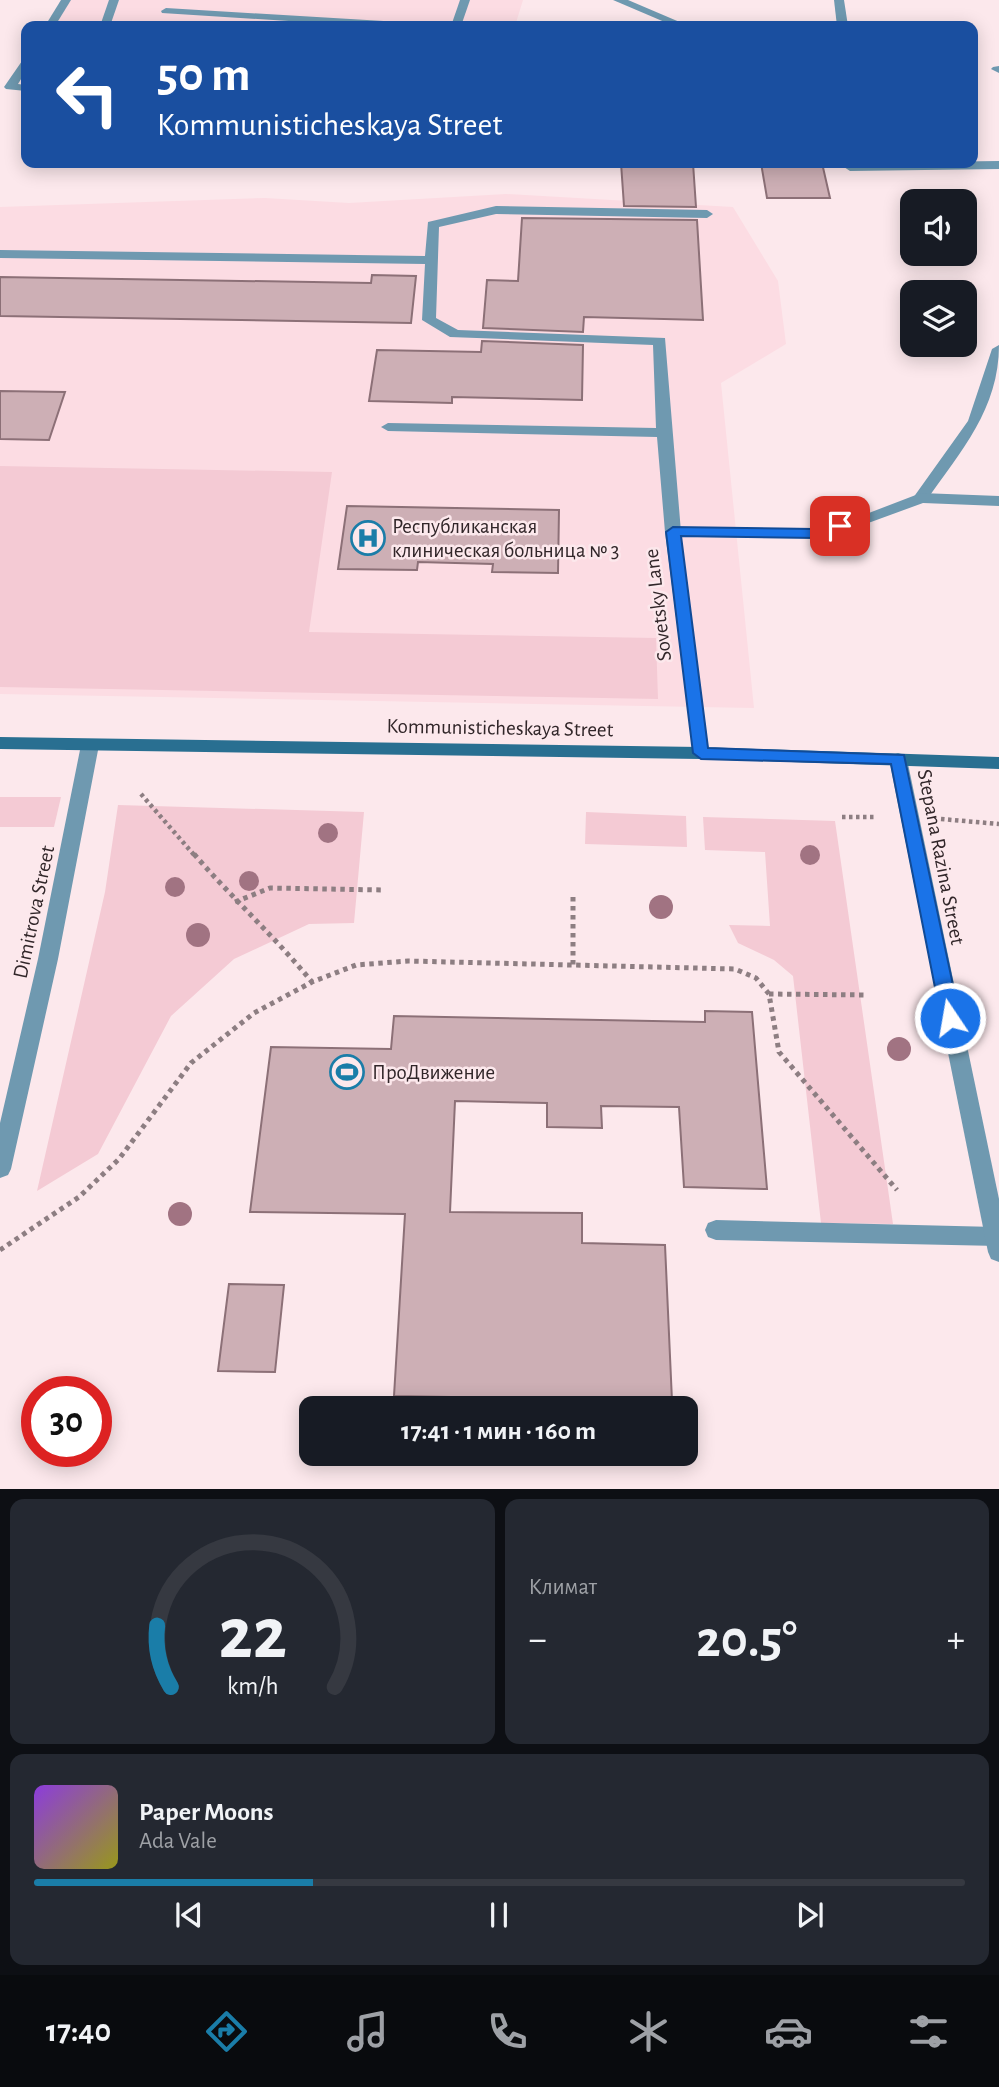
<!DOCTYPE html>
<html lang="ru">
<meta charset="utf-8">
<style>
body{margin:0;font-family:"Alegreya Sans",sans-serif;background:#242831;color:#f1f3f6;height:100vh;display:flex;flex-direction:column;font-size:26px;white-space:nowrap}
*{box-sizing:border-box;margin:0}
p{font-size:23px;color:#9ea1a6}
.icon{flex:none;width:38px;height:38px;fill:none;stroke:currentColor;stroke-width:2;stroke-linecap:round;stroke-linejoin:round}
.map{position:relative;height:1489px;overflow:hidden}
.panel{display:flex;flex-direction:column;gap:10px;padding:10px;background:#0d0f14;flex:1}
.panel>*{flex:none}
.guide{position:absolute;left:21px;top:21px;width:957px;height:147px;border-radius:14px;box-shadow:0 4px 18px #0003;background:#1a4fa0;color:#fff;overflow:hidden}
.fabs{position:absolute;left:900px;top:189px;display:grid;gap:14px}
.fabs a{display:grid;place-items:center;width:77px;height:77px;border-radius:14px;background:#171b24;box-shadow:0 4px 18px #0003;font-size:35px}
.speed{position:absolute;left:21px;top:1376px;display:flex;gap:14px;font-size:35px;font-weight:700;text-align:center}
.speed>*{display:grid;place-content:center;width:91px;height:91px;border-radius:50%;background:#171b24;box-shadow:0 4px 18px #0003;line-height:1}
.speed .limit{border:10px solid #d22;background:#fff;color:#111}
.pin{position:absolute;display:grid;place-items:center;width:60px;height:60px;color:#fff;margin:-30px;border-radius:14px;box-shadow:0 4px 10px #0006}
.me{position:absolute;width:77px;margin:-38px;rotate:348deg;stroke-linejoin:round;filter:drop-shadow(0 0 5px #0008)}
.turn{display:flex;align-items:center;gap:24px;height:147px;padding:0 21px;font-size:32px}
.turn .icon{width:91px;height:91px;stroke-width:2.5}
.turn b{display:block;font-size:49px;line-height:60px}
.big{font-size:52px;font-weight:600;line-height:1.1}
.panel .tile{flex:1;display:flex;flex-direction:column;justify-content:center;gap:10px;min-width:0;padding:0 24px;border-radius:14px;background:#242831}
.panel .dial{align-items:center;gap:0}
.dial svg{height:182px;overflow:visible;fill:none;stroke:#363941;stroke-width:7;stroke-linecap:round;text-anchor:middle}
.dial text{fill:#f1f3f6;stroke:none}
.song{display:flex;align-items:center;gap:21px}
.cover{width:84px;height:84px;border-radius:10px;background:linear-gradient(135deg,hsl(270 70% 55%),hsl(60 70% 35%))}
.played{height:7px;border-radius:4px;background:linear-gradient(90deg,#1a7da8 30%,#363941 30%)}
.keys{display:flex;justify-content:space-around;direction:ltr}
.heat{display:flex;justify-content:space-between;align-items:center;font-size:38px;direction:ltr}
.panel .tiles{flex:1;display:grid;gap:10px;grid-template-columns:1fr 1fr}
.tile:last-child{grid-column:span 2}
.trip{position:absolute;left:299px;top:1396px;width:399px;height:70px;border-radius:14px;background:#171b24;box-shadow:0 4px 18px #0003;font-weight:600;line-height:70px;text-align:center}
.tab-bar{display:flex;height:112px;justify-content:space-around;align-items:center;background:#090b0e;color:#9ea1a6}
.tab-bar .icon{width:49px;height:49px}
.tab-bar .selected{color:#1a7da8}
.tab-bar b{font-size:32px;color:#f1f3f6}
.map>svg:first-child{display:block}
.built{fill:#fcdce3}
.green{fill:#f4cad4}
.building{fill:#cdafb5;stroke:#8c7077;stroke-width:2}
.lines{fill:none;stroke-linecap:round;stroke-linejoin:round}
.path-far1{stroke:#8d7e82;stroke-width:4.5;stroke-dasharray:3.5 3.5;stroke-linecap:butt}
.path{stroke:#8d7e82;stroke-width:5;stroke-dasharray:4.5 4.5;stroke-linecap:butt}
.lane{fill:#6f99b0;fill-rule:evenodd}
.street{fill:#6f99b0;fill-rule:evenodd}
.secondary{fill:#296f91;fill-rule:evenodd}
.tree{fill:#a17382}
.route{fill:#1a73e8;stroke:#114b97;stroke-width:2}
.labels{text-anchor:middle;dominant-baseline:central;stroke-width:5;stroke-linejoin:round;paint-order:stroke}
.poi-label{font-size:21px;fill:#312629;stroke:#fce8ec;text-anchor:start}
.street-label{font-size:21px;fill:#312629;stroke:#fce8ec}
</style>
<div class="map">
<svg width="999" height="1489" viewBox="0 0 999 1489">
<rect width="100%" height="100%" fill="#fce8ec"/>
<g class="built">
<polygon points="64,0 523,0 515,26 46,26"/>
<polygon points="506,194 733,207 778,281 786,344 721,383 754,708 0,694 0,207 265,198 349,203"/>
</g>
<g class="green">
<polygon points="0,466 332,472 309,632 656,638 658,699 0,687"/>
<polygon points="0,797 61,797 54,827 0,827"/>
<polygon points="118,805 364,812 354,923 309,924 234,959 171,1016 98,1154 37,1191 105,892"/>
<polygon points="586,812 686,816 687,847 585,844"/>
<polygon points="703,817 835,821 893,1224 821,1223 793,976 774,960 738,943 729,925 770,926 765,852 705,850"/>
</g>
<g class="building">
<polygon points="621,163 693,163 696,207 624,206"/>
<polygon points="761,163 822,163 830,198 767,198"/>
<polygon points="522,218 697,220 703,320 584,317 583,332 483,328 487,280 518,281"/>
<polygon points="372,275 416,276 411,323 0,316 0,277 371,283"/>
<polygon points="482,341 583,345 582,400 452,397 452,403 369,401 377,350 481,352"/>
<polygon points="0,391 65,392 49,440 0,439"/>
<polygon points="347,506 559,510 558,573 492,572 493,564 418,562 417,570 338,569"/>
<polygon points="705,1011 752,1012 767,1189 684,1187 679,1107 601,1106 602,1128 547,1127 547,1103 455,1101 450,1212 582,1213 582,1243 665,1245 672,1401 394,1396 405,1214 250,1212 271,1047 391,1049 394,1016 705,1022"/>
<polygon points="229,1284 284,1285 275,1372 218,1371"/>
</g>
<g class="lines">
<g class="path-far1">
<polyline points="141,794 195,856"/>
<polyline points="842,817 877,817"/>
<polyline points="941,819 999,824"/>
</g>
<g class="path">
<path d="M 194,854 C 232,898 275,937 312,982"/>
<polyline points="573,897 573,965"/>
<polyline points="235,902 270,888 384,890"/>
<polyline points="769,994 868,995"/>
<polyline points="0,1250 79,1197 119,1159 191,1063 254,1013 312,982 356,965 408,961 735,969 756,978 769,994 779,1052 897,1190"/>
</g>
<g class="lane">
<polygon points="61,0 71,0 55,26 45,26"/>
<polygon points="109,0 119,0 110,26 100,26"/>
<polygon points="460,0 470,0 461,26 451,26"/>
<polygon points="613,0 628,0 689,26 674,26"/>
<polygon points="834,0 844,0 848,26 837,26"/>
<polygon points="166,8 417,23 423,26 366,26 162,13 161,11"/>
<polygon points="26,60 26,71 18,84 26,85 26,91 6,89 4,87 22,61"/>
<polygon points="999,66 999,73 991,69 993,67"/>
<polygon points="999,161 999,169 850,171 844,167 850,163"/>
<polygon points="496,206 707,210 713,214 707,218 496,214 439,227 436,318 458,330 665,338 681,532 679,535 667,535 665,532 657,437 388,431 381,427 388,423 656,428 653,345 450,337 422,320 425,264 0,258 0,250 425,256 428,222"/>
<path d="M 999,345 C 999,409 961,451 926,501 L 916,501 L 913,498 L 968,421 L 992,349 Z"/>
<polygon points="90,739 99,745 58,959 11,1169 8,1175 0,1178 0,1123 38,959 81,745"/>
<polygon points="716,1220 996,1227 999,1228 999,1246 716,1240 708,1237 705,1230 708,1223"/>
</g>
<g class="street">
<polygon points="921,493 999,496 999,506 923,503 871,522 815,538 681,537 709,753 706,757 694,757 665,532 667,529 815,528 861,516"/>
<polygon points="898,753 904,755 907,759 999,1199 999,1262 991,1259 988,1252 889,759 892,755"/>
</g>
<polygon class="secondary" points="0,737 700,747 999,757 999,769 700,759 0,749"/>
</g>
<g class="tree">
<circle cx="328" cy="833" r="10"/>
<circle cx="810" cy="855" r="10"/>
<circle cx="249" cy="881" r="10"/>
<circle cx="175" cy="887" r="10"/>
<circle cx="661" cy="907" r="12"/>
<circle cx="198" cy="935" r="12"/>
<circle cx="899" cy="1049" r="12"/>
<circle cx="180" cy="1214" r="12"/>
</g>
<polygon class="route" points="840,522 845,523 845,529 815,538 681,536 708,748 904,755 960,1018 957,1023 950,1025 944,1023 941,1018 891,764 701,759 693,753 666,532 673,527 814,529"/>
<defs>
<g id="hospital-ring" transform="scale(1.75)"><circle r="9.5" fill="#fce8ec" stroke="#1a7da8" stroke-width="1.5"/><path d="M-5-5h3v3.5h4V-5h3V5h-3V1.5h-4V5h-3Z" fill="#1a7da8"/></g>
<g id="stadium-ring" transform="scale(1.75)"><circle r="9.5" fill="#fce8ec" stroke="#1a7da8" stroke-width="1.5"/><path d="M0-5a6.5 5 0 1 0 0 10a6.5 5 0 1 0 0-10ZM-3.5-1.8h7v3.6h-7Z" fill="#1a7da8"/></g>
</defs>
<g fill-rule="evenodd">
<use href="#hospital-ring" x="368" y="538"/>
<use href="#stadium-ring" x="347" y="1072"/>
</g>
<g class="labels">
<g class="poi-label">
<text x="392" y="526">Республиканская<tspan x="392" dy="24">клиническая больница № 3</tspan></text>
<text x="372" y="1072">ПроДвижение</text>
</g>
<g class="street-label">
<text transform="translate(658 605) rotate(-97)">Sovetsky Lane</text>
<text transform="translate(500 728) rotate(1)">Kommunisticheskaya Street</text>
<text transform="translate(941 857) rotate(79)">Stepana Razina Street</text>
<text transform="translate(34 912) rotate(-78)">Dimitrova Street</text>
</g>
</g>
</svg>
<div class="fabs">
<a><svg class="icon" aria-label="sound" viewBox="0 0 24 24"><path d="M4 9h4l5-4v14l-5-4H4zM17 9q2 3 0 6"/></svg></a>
<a><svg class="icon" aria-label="layers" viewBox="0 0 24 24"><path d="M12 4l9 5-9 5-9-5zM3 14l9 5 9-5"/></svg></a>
</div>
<div class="speed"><div class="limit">30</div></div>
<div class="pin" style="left:840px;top:526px;background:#d93025"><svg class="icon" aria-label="arrive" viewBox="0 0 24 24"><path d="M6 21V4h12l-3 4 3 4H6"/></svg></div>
<svg class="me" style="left:950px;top:1018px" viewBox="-20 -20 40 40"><circle r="17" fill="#1a73e8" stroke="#fff" stroke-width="3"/><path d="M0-11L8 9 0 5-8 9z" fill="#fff"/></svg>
<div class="trip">17:41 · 1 мин · 160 m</div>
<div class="guide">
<div class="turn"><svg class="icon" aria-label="left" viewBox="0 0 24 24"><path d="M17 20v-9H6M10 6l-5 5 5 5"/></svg><div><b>50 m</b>Kommunisticheskaya Street</div></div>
</div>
</div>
<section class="panel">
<div class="tiles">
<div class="tile dial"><svg viewBox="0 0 100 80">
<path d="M14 69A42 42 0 1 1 86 69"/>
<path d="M14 69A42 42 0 0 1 8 42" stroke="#1a7da8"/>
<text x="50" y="56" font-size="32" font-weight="700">22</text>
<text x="50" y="72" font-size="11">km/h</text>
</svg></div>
<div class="tile"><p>Климат</p>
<div class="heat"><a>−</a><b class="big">20.5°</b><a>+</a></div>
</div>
<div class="tile">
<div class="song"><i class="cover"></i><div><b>Paper Moons</b><p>Ada Vale</p></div></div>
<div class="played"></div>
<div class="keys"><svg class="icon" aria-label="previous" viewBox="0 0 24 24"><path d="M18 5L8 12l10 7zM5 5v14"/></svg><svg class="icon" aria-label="pause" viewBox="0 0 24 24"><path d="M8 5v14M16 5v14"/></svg><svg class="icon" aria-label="next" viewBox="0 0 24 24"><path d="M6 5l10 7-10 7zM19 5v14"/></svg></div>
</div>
</div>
</section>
<nav class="tab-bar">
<b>17:40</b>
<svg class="icon selected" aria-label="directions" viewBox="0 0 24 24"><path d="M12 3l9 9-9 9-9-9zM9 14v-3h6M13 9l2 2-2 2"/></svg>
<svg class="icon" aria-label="music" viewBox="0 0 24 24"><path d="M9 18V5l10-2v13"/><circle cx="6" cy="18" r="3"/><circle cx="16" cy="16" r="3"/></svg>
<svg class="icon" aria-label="phone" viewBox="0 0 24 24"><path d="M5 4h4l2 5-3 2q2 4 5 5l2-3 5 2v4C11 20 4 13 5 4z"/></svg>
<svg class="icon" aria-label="climate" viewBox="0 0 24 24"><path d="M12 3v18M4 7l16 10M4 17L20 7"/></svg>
<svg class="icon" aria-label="car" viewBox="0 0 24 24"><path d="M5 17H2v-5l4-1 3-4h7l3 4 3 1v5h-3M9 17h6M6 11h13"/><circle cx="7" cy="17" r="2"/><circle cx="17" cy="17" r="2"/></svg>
<svg class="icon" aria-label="filters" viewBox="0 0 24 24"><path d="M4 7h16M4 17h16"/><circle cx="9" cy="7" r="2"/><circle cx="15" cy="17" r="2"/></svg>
</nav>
